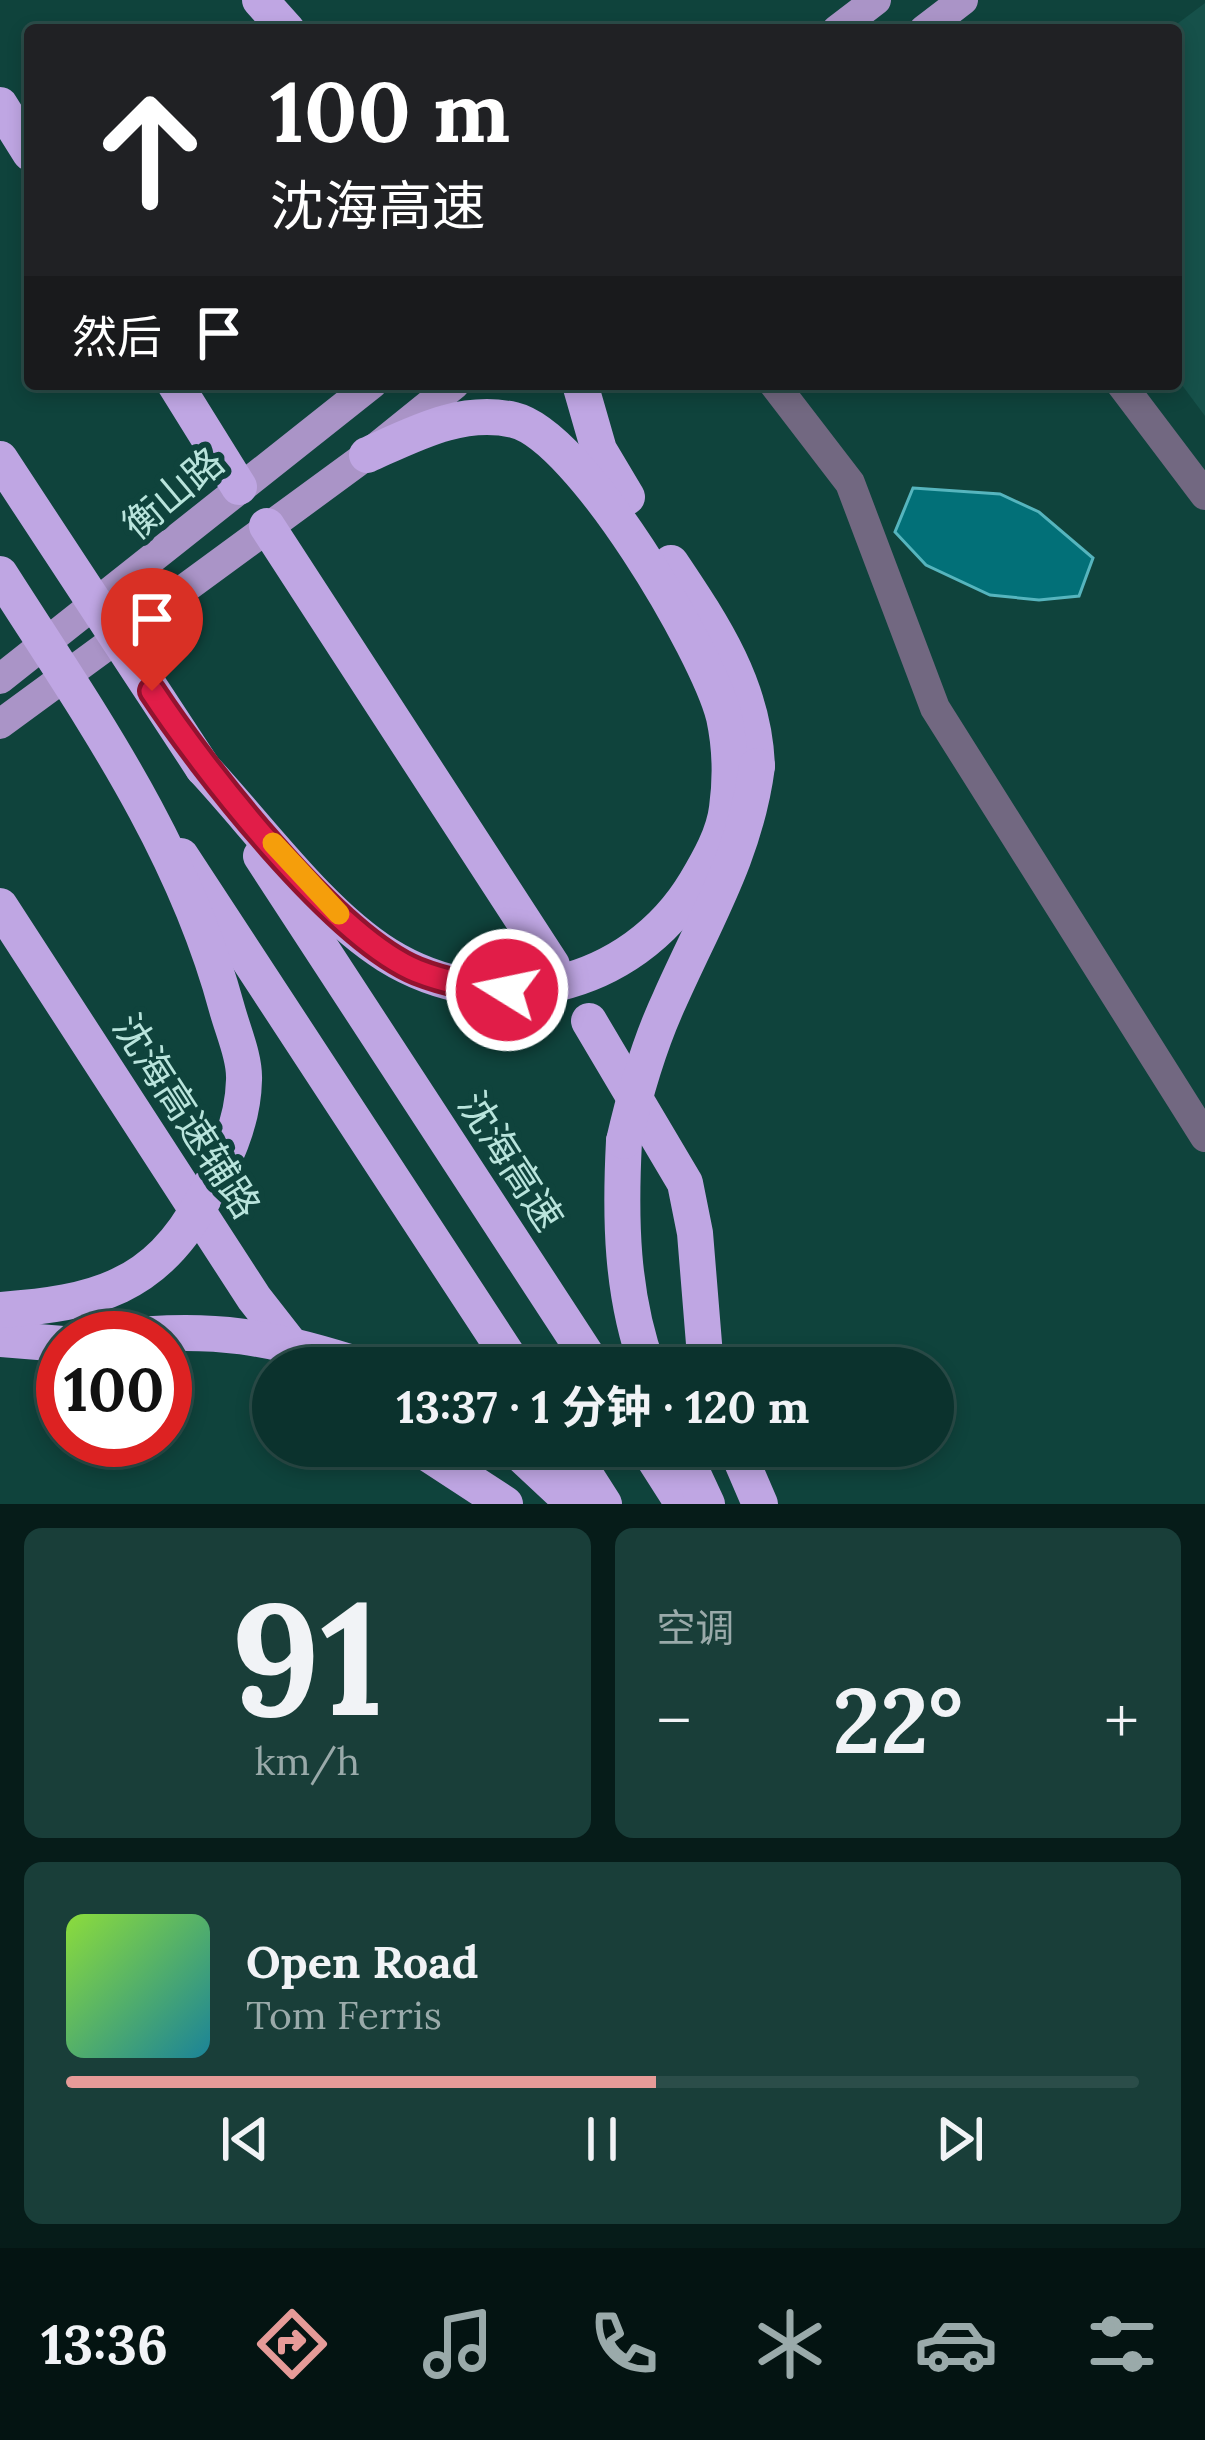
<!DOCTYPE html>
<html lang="zh">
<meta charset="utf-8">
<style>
body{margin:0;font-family:Lora,"Noto Sans SC",serif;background:#193e39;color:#f1f3f6;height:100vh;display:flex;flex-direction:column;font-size:45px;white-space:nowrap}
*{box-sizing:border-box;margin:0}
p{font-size:39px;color:#9aaaaa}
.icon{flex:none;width:66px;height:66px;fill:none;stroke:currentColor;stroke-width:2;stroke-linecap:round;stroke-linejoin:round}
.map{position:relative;height:1504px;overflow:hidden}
.panel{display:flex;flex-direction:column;gap:24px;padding:24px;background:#061c19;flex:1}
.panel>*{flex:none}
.banner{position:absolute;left:24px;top:24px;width:1158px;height:366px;border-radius:12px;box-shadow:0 6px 18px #0003,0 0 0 3px #2b4d49;background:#202124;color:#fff;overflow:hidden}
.speed{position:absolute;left:36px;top:1311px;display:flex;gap:24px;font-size:60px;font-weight:700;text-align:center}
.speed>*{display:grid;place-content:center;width:156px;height:156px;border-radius:50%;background:#0b322d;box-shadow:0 6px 18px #0003,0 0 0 3px #2b4d49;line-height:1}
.speed .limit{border:18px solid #d22;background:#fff;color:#111}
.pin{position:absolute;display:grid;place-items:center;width:102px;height:102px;color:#fff;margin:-123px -51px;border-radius:50% 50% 50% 0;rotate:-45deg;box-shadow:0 0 12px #0007}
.pin .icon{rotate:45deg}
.me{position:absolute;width:132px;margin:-66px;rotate:280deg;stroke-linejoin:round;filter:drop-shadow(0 0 9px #0008)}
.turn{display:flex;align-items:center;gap:42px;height:252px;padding:0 48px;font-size:54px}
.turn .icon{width:156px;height:156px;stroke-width:2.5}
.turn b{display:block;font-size:84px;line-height:102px}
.then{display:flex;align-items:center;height:114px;padding:0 48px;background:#0003;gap:24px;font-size:45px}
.big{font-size:90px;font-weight:700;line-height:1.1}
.panel .card{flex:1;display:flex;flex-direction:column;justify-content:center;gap:18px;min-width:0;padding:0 42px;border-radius:18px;background:#193e39}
.panel .dial{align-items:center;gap:0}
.dial b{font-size:156px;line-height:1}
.song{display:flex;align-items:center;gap:36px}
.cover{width:144px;height:144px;border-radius:18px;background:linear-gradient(135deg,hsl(90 70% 55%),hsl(190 70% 35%))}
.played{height:12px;border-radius:6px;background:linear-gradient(90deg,#e69b98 55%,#2b4d49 55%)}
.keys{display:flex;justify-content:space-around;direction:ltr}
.heat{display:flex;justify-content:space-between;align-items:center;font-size:66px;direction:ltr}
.panel .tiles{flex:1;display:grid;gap:24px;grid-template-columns:1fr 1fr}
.card:last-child{grid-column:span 2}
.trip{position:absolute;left:252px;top:1347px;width:702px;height:120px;border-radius:60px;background:#0b322d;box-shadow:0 6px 18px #0003,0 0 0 3px #2b4d49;font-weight:700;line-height:120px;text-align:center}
.dock{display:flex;height:192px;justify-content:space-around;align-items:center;background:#041412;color:#9aaaaa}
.dock .icon{width:84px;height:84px}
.dock .current{color:#e69b98}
.dock b{font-size:54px;color:#f1f3f6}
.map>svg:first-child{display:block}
.built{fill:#16514a}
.building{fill:#027078;stroke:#56b5be;stroke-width:3}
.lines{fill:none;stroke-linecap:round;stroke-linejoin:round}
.minor{stroke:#726881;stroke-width:30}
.major{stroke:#aa94c7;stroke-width:30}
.highway{stroke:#bfa6e3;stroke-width:36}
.highway-bridge{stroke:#bfa6e3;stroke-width:36}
.route-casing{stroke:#92132f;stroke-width:30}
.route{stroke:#e11d48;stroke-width:21}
.slow{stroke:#f59e0b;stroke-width:21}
.labels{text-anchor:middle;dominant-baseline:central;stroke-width:12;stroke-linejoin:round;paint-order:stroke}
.street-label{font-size:39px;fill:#b9e4dc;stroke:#0f433c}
</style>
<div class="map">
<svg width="1205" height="1504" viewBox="0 0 1205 1504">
<rect width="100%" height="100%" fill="#0f433c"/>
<polygon class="built" points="1205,3 1205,416 1176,377 1176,30 1169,30"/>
<polygon class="building" points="913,488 1000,494 1039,512 1093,558 1079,596 1039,600 990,595 926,565 895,532"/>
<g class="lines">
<g class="minor">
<polyline points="774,384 850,483 935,708 1205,1137"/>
<polyline points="1121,384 1205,495"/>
</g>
<g class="major">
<polyline points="837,30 876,0"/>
<polyline points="924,30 963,0"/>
<polyline points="0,679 372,384"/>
<polyline points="0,724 367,455 455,384"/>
</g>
<g class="highway">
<polyline points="260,0 287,30"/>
<polyline points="0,105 30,153"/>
<polyline points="175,384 239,487"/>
<polyline points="580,384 599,450 627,497"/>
<polyline points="267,526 552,965"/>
<path d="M 671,563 C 714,627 754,687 757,766"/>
<path d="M 203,768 C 258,827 320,913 387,955 C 493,1021 632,989 696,882 C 709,860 724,834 727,808 C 731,779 730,745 724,717 C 707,650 581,436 514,420 C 461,408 414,434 367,455"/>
<polyline points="181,856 516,1368"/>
<polyline points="261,856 595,1368"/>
<polyline points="0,906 254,1298 304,1362"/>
<polyline points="589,1021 685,1183 695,1233 706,1368"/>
<path d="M 624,1141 C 620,1218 621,1294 648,1368"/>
<polyline points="0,1339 63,1344"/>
<polyline points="416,1446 505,1504"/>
<polyline points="512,1446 574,1504"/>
<polyline points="567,1446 604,1504"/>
<polyline points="646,1446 683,1504"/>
<polyline points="680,1446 707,1504"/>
<polyline points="735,1446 760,1504"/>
</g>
<g class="highway-bridge">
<polyline points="0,459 203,768"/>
<path d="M 0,574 C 90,715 183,845 227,1009 C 233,1031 245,1058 244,1080 C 243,1125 224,1161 203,1200 C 156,1288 95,1303 0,1310"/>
<path d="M 624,1141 C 635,1093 649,1044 670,999 C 705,920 746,853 757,766"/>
<path d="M 111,1338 C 212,1325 273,1337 368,1368"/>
</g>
</g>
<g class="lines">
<g class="route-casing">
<path id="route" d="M 152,691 C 202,767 334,937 417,971 C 445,982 476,988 507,990"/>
</g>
<use href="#route" class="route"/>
<polyline class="slow" points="273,843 339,914"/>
</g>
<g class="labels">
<g class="street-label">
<text transform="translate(173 493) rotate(-40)">衡山路</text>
<text transform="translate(187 1116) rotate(57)">沈海高速辅路</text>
<text transform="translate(511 1161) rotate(57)">沈海高速</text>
</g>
</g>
</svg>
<div class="speed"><div class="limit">100</div></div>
<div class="pin" style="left:152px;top:691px;background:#d93025"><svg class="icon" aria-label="arrive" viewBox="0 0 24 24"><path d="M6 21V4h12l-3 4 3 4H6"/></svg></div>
<svg class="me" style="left:507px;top:990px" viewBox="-20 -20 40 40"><circle r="17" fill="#e11d48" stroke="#fff" stroke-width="3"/><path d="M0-11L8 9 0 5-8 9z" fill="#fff"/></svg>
<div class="trip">13:37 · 1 分钟 · 120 m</div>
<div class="banner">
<div class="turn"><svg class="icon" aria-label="ahead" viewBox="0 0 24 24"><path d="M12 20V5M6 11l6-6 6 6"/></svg><div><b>100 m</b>沈海高速</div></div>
<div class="then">然后<svg class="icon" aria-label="arrive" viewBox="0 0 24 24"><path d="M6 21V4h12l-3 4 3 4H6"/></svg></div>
</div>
</div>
<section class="panel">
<div class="tiles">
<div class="card dial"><b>91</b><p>km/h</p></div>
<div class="card"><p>空调</p>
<div class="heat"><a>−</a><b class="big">22°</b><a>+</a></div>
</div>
<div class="card">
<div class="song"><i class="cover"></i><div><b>Open Road</b><p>Tom Ferris</p></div></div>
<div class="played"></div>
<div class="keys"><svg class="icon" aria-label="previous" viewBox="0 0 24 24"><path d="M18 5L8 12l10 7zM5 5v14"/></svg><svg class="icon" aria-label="pause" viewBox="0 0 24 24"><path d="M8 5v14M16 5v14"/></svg><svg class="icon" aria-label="next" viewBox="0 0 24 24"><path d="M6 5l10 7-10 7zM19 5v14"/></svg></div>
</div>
</div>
</section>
<nav class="dock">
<b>13:36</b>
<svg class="icon current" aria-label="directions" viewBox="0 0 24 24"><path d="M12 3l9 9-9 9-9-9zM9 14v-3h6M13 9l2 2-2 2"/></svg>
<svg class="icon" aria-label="music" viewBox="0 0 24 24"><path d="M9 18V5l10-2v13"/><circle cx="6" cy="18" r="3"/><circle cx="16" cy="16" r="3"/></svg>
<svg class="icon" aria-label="phone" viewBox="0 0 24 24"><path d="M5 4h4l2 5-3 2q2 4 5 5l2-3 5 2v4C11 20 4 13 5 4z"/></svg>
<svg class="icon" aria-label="climate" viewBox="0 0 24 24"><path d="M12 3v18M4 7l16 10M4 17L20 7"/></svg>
<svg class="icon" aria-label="car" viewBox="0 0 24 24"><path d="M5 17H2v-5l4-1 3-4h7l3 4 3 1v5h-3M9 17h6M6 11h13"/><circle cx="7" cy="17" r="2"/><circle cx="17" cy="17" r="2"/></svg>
<svg class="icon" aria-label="filters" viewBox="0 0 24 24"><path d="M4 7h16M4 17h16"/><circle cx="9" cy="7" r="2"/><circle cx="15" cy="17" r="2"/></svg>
</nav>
